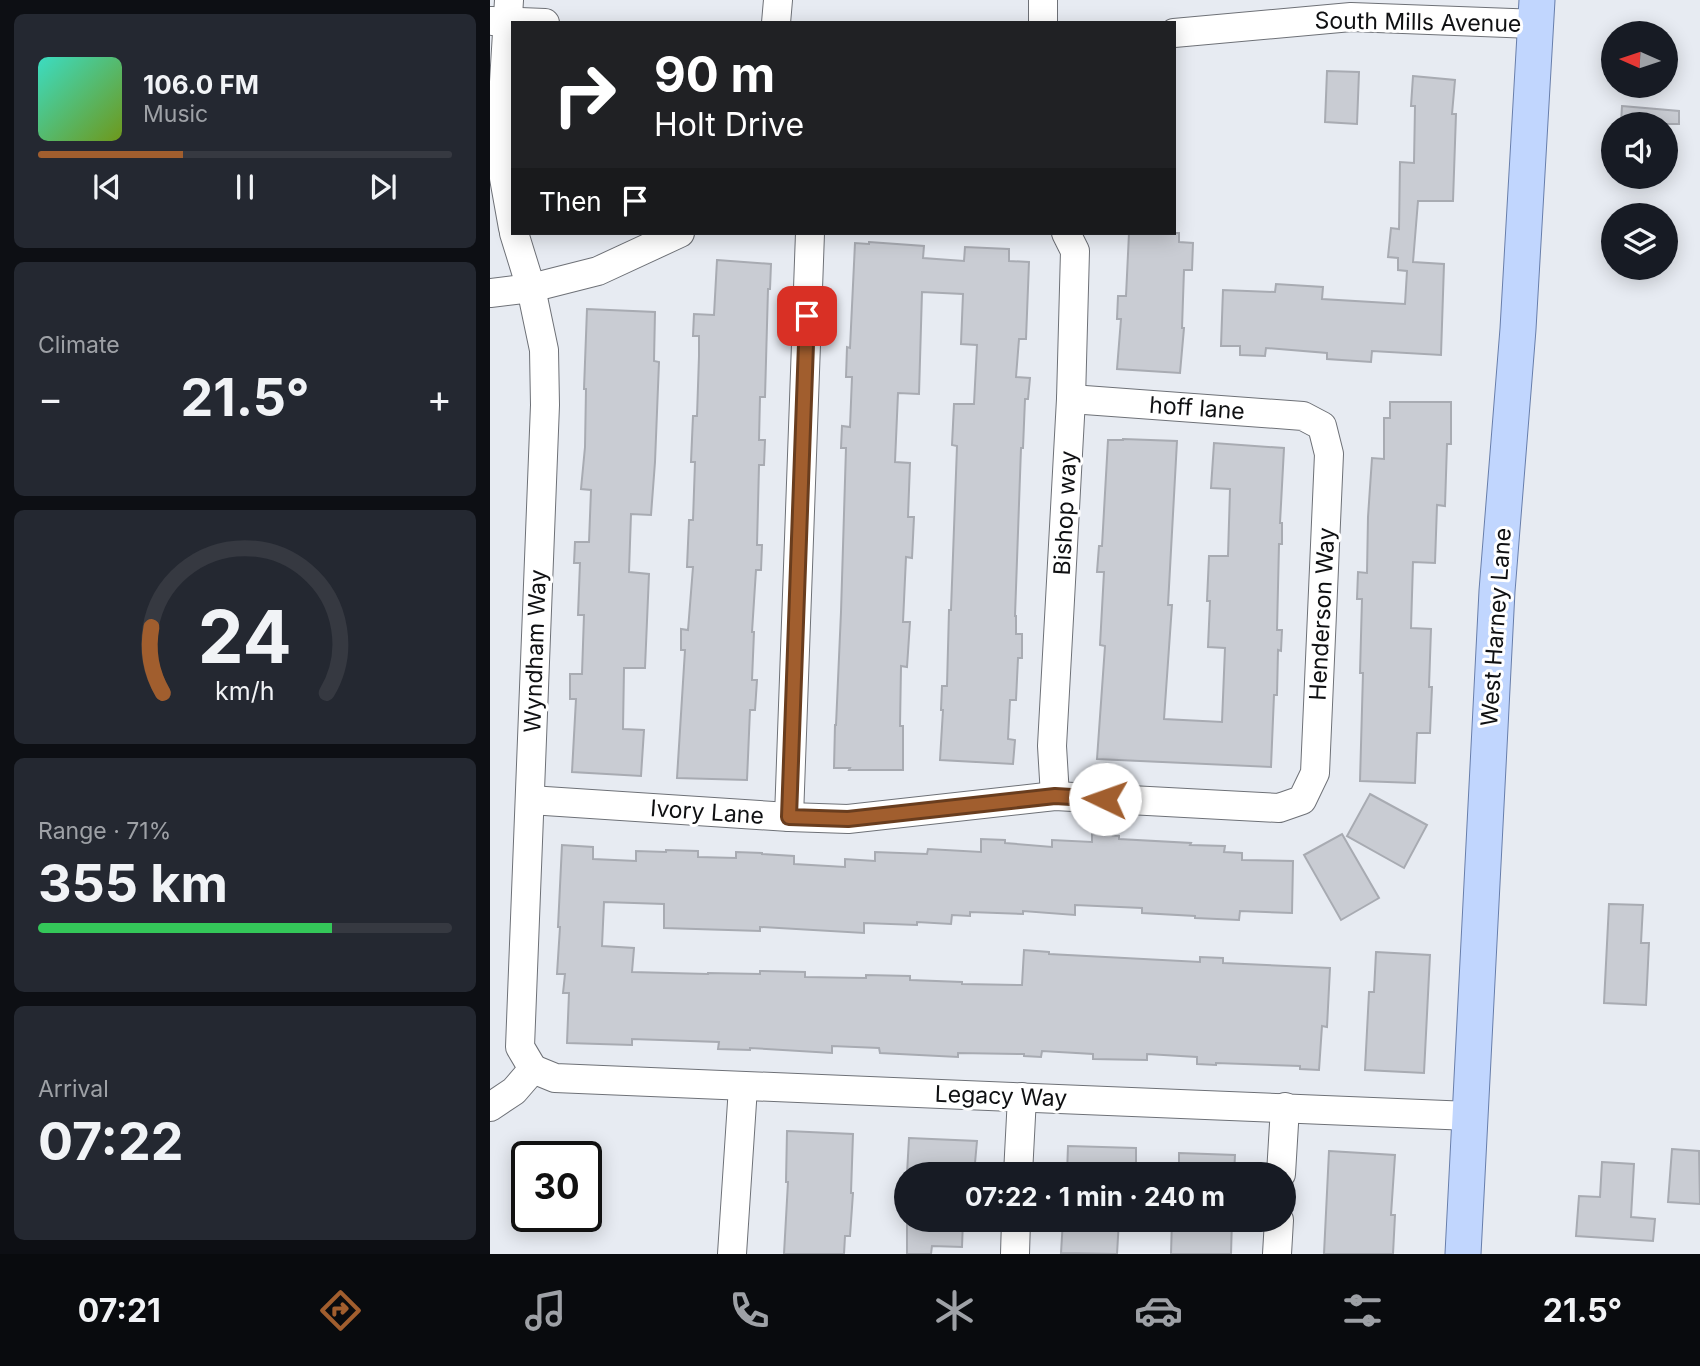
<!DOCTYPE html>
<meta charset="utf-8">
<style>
body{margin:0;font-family:Inter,sans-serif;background:#242831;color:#f1f3f6;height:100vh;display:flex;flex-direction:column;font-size:26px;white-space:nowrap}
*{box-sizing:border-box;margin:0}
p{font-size:23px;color:#9ea1a6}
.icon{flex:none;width:38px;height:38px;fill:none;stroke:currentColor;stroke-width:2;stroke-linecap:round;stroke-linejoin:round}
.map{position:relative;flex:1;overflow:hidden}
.sheet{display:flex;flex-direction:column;gap:14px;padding:14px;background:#0d0f14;width:490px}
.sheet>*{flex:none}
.top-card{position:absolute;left:21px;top:21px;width:665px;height:214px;border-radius:0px;box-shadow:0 4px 18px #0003;background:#202124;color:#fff;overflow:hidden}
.needle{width:46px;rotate:273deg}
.tools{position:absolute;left:1111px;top:21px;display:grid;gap:14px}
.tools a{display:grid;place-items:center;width:77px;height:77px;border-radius:50%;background:#171b24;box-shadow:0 4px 18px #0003;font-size:35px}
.speed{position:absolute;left:21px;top:1141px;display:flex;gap:14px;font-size:35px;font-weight:700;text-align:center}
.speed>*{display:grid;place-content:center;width:91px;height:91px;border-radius:50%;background:#171b24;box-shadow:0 4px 18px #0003;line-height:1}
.speed .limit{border:4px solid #111;border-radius:10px;background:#fff;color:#111}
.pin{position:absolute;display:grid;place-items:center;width:60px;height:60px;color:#fff;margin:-30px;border-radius:14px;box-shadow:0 4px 10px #0006}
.me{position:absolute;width:77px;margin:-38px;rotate:273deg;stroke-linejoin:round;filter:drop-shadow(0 0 5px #0008)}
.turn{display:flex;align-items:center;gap:24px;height:147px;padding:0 28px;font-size:32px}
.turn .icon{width:91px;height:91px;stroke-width:2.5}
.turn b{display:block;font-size:49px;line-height:60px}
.then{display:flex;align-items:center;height:66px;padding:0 28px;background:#0003;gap:14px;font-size:26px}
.big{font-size:52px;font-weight:700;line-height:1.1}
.sheet .tile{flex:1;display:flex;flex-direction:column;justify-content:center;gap:10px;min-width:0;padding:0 24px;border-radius:10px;background:#242831}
.sheet .dial{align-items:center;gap:0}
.dial svg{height:182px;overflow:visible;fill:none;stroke:#363941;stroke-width:7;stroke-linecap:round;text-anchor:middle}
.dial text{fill:#f1f3f6;stroke:none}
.song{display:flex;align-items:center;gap:21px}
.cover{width:84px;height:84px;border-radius:10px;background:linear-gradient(135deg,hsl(170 70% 55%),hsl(80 70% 35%))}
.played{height:7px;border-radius:4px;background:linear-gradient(90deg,#a15e2e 35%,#363941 35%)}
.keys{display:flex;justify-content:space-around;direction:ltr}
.heat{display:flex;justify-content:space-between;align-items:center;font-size:38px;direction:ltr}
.charge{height:10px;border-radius:5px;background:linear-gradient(90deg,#34c759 71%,#363941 0)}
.trip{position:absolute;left:404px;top:1162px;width:402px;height:70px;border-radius:35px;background:#171b24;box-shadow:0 4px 18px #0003;font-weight:700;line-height:70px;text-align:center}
.tab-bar{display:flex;height:112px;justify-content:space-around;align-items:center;background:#090b0e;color:#9ea1a6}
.tab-bar .icon{width:49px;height:49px}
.tab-bar .selected{color:#a15e2e}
.tab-bar b{font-size:32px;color:#f1f3f6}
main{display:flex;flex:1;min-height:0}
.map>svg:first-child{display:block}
.building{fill:#c9ccd3;stroke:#a8abb2;stroke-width:2}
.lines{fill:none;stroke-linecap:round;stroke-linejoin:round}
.minor-casing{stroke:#6e7177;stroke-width:30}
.major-casing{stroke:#687eab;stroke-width:37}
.minor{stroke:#fff;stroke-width:28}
.major{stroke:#c1d6fe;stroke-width:35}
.route-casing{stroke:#693d1e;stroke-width:18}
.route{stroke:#a15e2e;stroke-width:12}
.labels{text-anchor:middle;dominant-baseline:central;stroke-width:6;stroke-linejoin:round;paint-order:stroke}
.street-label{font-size:23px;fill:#0f1012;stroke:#fff}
</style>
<main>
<section class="sheet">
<div class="tile">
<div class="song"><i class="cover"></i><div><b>106.0 FM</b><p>Music</p></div></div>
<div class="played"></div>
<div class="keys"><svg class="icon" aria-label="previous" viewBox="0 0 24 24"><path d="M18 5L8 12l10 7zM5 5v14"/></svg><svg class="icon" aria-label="pause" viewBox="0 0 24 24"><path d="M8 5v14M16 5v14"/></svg><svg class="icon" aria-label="next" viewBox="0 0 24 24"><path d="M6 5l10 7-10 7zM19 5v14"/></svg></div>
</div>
<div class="tile"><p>Climate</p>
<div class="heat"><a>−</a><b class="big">21.5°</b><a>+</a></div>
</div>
<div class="tile dial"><svg viewBox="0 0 100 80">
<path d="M14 69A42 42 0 1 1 86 69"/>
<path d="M14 69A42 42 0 0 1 9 40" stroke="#a15e2e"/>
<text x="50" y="56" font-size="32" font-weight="700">24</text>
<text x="50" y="72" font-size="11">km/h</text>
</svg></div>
<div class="tile"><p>Range · 71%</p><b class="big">355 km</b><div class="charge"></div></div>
<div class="tile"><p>Arrival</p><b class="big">07:22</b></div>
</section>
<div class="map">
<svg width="1210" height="1254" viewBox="0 0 1210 1254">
<rect width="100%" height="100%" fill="#e7ebf2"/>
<g class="building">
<polygon points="837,71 869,72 867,124 835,122"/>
<polygon points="923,76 965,80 962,114 966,114 963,201 928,201 923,262 954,264 951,355 882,351 881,362 837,359 837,353 776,348 775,356 750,355 750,346 731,346 733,290 785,292 786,284 833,287 832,299 915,304 917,271 908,270 908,258 898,257 901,228 909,229 910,162 924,163 925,106 921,106"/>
<polygon points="1132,106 1189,111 1189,124 1131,124"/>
<polygon points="639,233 689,233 689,242 703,243 702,270 694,270 692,328 694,328 690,373 627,369 631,319 627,319 628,296 636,296"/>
<polygon points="379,242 434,246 433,258 474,261 475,247 519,249 519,261 539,262 536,339 529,339 526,377 540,378 538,399 535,399 533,448 531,448 525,616 526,616 526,634 532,634 532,658 528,658 526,700 520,700 518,739 525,740 523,764 450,760 453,710 451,710 452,686 457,686 459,610 461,610 467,446 462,445 464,404 484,404 487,345 471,344 473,294 432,292 429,394 408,393 405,462 420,463 418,517 424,517 422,558 416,557 413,622 420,622 417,667 411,666 410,726 413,726 413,770 359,770 360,768 344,768 345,725 346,725 351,612 356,448 351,448 352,426 360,427 362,377 356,377 357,347 360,348 365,243 379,244"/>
<polygon points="227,260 281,264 280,289 278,289 275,397 270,397 269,440 275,440 274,465 269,465 267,545 272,545 271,570 266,570 262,632 264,632 262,680 267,680 265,710 260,710 257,780 187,778 195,650 191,650 191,629 198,630 203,567 197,567 199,520 203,520 205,462 201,462 203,416 207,416 209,356 209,336 203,336 204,314 224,315"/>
<polygon points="97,309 165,312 164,361 169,362 165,462 161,515 141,514 139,572 159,574 155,668 134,668 133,729 154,730 151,776 82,772 86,699 80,699 80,674 92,674 94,615 88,615 90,563 84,563 85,542 99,542 101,490 91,489 95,447 96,389 94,389"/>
<polygon points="900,402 961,402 961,444 957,444 955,506 947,505 945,563 923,562 921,628 941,629 939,687 942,687 940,733 927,733 925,783 870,781 873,673 870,673 872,599 867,599 868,572 877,573 878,517 882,458 894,459 894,418 900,418"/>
<polygon points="633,439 687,441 678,605 682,605 674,719 732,722 735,648 718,647 720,601 717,601 719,556 738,556 740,489 721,488 724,443 794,448 790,523 792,523 792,544 789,544 787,630 792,630 791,651 788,650 787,695 784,695 781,767 607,759 615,646 610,645 614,572 607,572 609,546 612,546 618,440 633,440"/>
<polygon points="880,794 937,825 914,868 857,836"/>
<polygon points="602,834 629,836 629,839 701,843 700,845 735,846 734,852 752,853 752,860 803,861 802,913 750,911 749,920 705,918 705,916 652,913 652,908 585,905 585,915 533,911 533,914 480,912 480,916 462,915 461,924 427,922 427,925 374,923 374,933 270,927 270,931 174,928 174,904 114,902 112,946 144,948 142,972 218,974 218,973 270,974 270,971 315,972 315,977 376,978 376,975 420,976 420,980 472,982 472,984 532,985 534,950 559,952 559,954 710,962 710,957 733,958 733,963 840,968 837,1027 832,1026 829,1070 810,1069 810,1066 726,1063 726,1065 707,1064 707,1057 657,1054 657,1060 603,1059 603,1054 552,1051 551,1057 534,1056 534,1054 468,1053 468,1057 390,1053 389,1048 342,1046 342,1053 260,1048 260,1050 228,1049 229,1042 142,1039 142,1045 77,1043 79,993 73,993 75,974 67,974 70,927 68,927 72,845 103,847 103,859 146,861 146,851 176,852 176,850 208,851 208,857 246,858 246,852 272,853 272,854 304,856 304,864 355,867 355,859 385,861 385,852 437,854 438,849 491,852 491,839 515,840 515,843 562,847 562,840 602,842"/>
<polygon points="852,834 889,898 851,920 814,855"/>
<polygon points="1119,904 1153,905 1151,943 1159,943 1156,1005 1114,1003"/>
<polygon points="886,952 940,955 934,1073 875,1070 879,992 884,992"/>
<polygon points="297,1131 363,1134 361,1193 363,1193 360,1236 355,1236 354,1254 294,1254 298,1182 296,1182"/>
<polygon points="419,1138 487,1141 484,1174 417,1174"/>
<polygon points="578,1146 646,1148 646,1174 577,1174"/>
<polygon points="1182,1149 1209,1151 1210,1204 1178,1202"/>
<polygon points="839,1151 905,1155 901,1215 905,1215 903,1254 834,1254"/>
<polygon points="689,1153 745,1155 744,1174 689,1174"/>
<polygon points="1112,1162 1144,1164 1141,1217 1165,1219 1163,1241 1086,1236 1089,1196 1110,1197"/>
<polygon points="417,1220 473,1220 472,1247 442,1246 441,1254 417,1254"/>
<polygon points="573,1220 629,1220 627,1254 571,1253"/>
<polygon points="682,1220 742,1220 741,1254 681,1254"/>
</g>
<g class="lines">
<g class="minor-casing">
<g id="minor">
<polyline points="19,0 12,115 14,178 23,228"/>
<polyline points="553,0 553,23"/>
<polyline points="2,21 55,23"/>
<polyline points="286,23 288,0"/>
<polyline points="684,33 861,17 1046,24"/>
<polyline points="24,233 41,288 54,350 55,405 30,1047 43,1069"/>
<polyline points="0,293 41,288 108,271 190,233"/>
<polyline points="565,796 562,746 581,399 585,251 576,233"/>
<polyline points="40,800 299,817 358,819 565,796 789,808 812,800 825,773 839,454 832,426 813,416 581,399"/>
<polyline points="299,817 320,233"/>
<path d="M 43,1069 L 65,1078 C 370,1093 675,1101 980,1116"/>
<polyline points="0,1107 24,1091 43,1069"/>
<polyline points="528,1174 532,1097"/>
<polyline points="791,1174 795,1107"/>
<polyline points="242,1254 253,1087"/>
<polyline points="525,1254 526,1220"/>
<polyline points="787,1254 789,1220"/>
</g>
</g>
<g class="major-casing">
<polyline id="major" points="973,1254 1007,591 1028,329 1047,0"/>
</g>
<use href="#minor" class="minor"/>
<use href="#major" class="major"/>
</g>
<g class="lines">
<g class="route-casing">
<polyline id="route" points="317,316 299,817 358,819 565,796 615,799"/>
</g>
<use href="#route" class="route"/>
</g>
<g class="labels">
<g class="street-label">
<text transform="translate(928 22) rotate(1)">South Mills Avenue</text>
<text transform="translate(707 408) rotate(4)">hoff lane</text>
<text transform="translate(575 513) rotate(-87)">Bishop way</text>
<text transform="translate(832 614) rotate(-87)">Henderson Way</text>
<text transform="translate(1006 627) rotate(-86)">West Harney Lane</text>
<text transform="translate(45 651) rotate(-88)">Wyndham Way</text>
<text transform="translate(217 812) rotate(4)">Ivory Lane</text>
<text transform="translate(511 1096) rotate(2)">Legacy Way</text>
</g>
</g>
</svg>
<div class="tools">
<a><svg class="needle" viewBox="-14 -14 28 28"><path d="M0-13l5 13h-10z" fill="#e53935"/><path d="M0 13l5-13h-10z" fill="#9ea1a6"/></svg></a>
<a><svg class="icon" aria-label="sound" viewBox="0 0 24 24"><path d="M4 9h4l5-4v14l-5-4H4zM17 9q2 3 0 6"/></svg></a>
<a><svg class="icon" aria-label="layers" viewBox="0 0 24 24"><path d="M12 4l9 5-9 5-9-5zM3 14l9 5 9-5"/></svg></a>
</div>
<div class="speed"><div class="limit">30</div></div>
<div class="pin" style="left:317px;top:316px;background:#d93025"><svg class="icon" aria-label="arrive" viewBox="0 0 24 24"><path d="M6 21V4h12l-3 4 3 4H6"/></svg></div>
<svg class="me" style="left:615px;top:799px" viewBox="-20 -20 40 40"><circle r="19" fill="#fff"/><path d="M0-13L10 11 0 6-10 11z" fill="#a15e2e"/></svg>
<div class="trip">07:22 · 1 min · 240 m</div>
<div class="top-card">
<div class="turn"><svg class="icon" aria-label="right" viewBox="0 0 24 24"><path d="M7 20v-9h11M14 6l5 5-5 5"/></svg><div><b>90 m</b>Holt Drive</div></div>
<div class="then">Then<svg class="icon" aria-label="arrive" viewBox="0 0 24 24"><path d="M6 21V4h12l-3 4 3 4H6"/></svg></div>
</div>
</div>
</main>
<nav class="tab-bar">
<b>07:21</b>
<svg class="icon selected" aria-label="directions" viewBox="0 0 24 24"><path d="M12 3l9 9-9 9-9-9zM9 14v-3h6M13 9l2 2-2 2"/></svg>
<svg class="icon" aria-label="music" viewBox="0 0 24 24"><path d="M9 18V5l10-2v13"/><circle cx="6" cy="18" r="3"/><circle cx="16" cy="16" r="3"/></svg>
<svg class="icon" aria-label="phone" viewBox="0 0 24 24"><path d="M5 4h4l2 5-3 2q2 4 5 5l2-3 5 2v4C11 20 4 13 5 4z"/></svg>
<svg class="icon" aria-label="climate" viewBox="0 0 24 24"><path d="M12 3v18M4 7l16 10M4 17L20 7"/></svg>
<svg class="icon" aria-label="car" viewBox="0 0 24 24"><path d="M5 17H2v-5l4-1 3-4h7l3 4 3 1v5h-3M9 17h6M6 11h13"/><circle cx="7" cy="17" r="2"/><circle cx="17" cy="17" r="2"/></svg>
<svg class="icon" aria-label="filters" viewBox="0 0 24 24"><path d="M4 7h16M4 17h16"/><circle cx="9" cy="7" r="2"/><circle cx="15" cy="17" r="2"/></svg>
<b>21.5°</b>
</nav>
